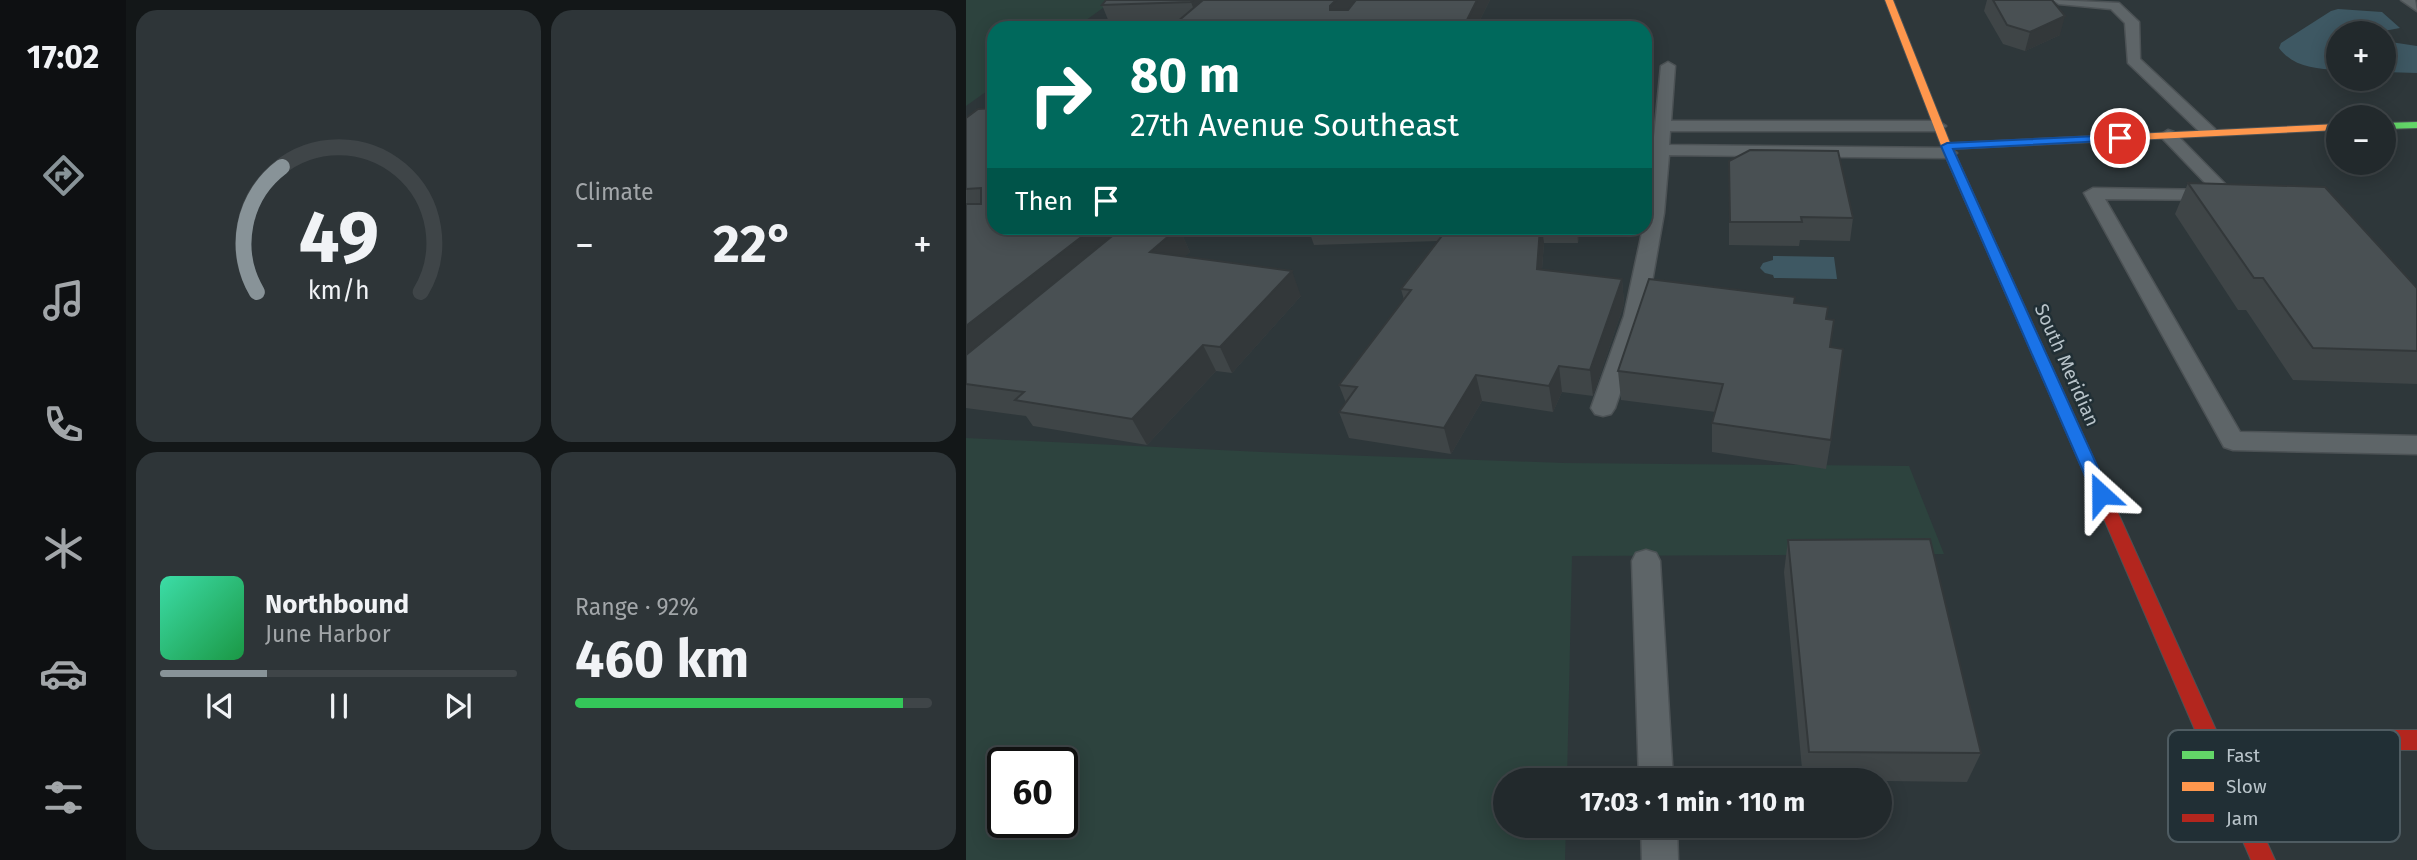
<!DOCTYPE html>
<meta charset="utf-8">
<style>
body{margin:0;font-family:"Fira Sans",sans-serif;background:#2e3538;color:#f1f3f6;height:100vh;display:flex;flex-direction:column;font-size:26px;white-space:nowrap}
*{box-sizing:border-box;margin:0}
p{font-size:23px;color:#a2a6a9}
.icon{flex:none;width:38px;height:38px;fill:none;stroke:currentColor;stroke-width:2;stroke-linecap:round;stroke-linejoin:round}
.map{position:relative;flex:1;overflow:hidden}
.panel{display:flex;flex-direction:column;gap:10px;padding:10px;background:#131718;width:840px}
.panel>*{flex:none}
.hud{position:absolute;left:21px;top:21px;width:665px;height:214px;border-radius:21px;box-shadow:0 4px 18px #0003,0 0 0 2px #3f4548;background:#00695c;color:#fff;overflow:hidden}
.fabs{position:absolute;left:1360px;top:21px;display:grid;gap:14px}
.fabs a{display:grid;place-items:center;width:70px;height:70px;border-radius:50%;background:#22292c;box-shadow:0 4px 18px #0003,0 0 0 2px #3f4548;font-size:35px}
.speed{position:absolute;left:21px;top:747px;display:flex;gap:14px;font-size:35px;font-weight:700;text-align:center}
.speed>*{display:grid;place-content:center;width:91px;height:91px;border-radius:50%;background:#22292c;box-shadow:0 4px 18px #0003,0 0 0 2px #3f4548;line-height:1}
.speed .limit{border:4px solid #111;border-radius:10px;background:#fff;color:#111}
.pin{position:absolute;display:grid;place-items:center;width:60px;height:60px;color:#fff;margin:-30px;border:4px solid #fff;border-radius:50%;box-shadow:0 2px 7px #0007}
.me{position:absolute;width:77px;margin:-38px;rotate:336deg;stroke-linejoin:round;filter:drop-shadow(0 0 5px #0008)}
.turn{display:flex;align-items:center;gap:24px;height:147px;padding:0 28px;font-size:32px}
.turn .icon{width:91px;height:91px;stroke-width:2.5}
.turn b{display:block;font-size:49px;line-height:60px}
.then{display:flex;align-items:center;height:66px;padding:0 28px;background:#0003;gap:14px;font-size:26px}
.big{font-size:52px;font-weight:700;line-height:1.1}
.panel .widget{flex:1;display:flex;flex-direction:column;justify-content:center;gap:10px;min-width:0;padding:0 24px;border-radius:21px;background:#2e3538}
.panel .dial{align-items:center;gap:0}
.dial svg{height:182px;overflow:visible;fill:none;stroke:#3f4548;stroke-width:7;stroke-linecap:round;text-anchor:middle}
.dial text{fill:#f1f3f6;stroke:none}
.song{display:flex;align-items:center;gap:21px}
.cover{width:84px;height:84px;border-radius:10px;background:linear-gradient(135deg,hsl(160 70% 55%),hsl(140 70% 35%))}
.played{height:7px;border-radius:4px;background:linear-gradient(90deg,#889398 30%,#3f4548 30%)}
.keys{display:flex;justify-content:space-around;direction:ltr}
.heat{display:flex;justify-content:space-between;align-items:center;font-size:38px;direction:ltr}
.charge{height:10px;border-radius:5px;background:linear-gradient(90deg,#34c759 92%,#3f4548 0)}
.panel .tiles{flex:1;display:grid;gap:10px;grid-template-columns:repeat(2,1fr)}
.trip{position:absolute;left:527px;top:768px;width:399px;height:70px;border-radius:35px;background:#22292c;box-shadow:0 4px 18px #0003,0 0 0 2px #3f4548;font-weight:700;line-height:70px;text-align:center}
main{display:flex;flex:1;min-height:0}
.tab-bar{display:flex;flex-direction:column;width:126px;justify-content:space-around;align-items:center;background:#0e1012;color:#a2a6a9}
.tab-bar .icon{width:49px;height:49px}
.tab-bar .current{color:#889398}
.tab-bar b{font-size:32px;color:#f1f3f6}
.map>svg:first-child{display:block}
.green{fill:#2d433e;fill-rule:evenodd}
.water{fill:#3e5863}
.lines{fill:none;stroke-linecap:round;stroke-linejoin:round}
.lane-casing{stroke:#4c5255;stroke-width:3}
.fast-casing{stroke:#4c5255;stroke-width:2}
.slow-casing{stroke:#4c5255;stroke-width:2}
.jam-casing{stroke:#4c5255;stroke-width:2}
.lane{fill:#5e6568;fill-rule:evenodd}
.fast{fill:#63d668;fill-rule:evenodd}
.slow{fill:#ff974d;fill-rule:evenodd}
.jam{fill:#b3261e;fill-rule:evenodd}
.wall{fill:#3f4547}
.shaded-wall{fill:#33383a}
.building{fill:#495053;stroke:#33383a;stroke-width:2}
.route{fill:#1a73e8;stroke:#114b97;stroke-width:2}
.labels{text-anchor:middle;dominant-baseline:central;stroke-width:5;stroke-linejoin:round;paint-order:stroke}
.street-label{font-size:19px;fill:#b9c4ca;stroke:#212f35}
.key{fill:#212f35;stroke:#4f5c62;stroke-width:2}
.key-label{font-size:19px;fill:#b9c4ca}
</style>
<main>
<nav class="tab-bar">
<b>17:02</b>
<svg class="icon current" aria-label="directions" viewBox="0 0 24 24"><path d="M12 3l9 9-9 9-9-9zM9 14v-3h6M13 9l2 2-2 2"/></svg>
<svg class="icon" aria-label="music" viewBox="0 0 24 24"><path d="M9 18V5l10-2v13"/><circle cx="6" cy="18" r="3"/><circle cx="16" cy="16" r="3"/></svg>
<svg class="icon" aria-label="phone" viewBox="0 0 24 24"><path d="M5 4h4l2 5-3 2q2 4 5 5l2-3 5 2v4C11 20 4 13 5 4z"/></svg>
<svg class="icon" aria-label="climate" viewBox="0 0 24 24"><path d="M12 3v18M4 7l16 10M4 17L20 7"/></svg>
<svg class="icon" aria-label="car" viewBox="0 0 24 24"><path d="M5 17H2v-5l4-1 3-4h7l3 4 3 1v5h-3M9 17h6M6 11h13"/><circle cx="7" cy="17" r="2"/><circle cx="17" cy="17" r="2"/></svg>
<svg class="icon" aria-label="filters" viewBox="0 0 24 24"><path d="M4 7h16M4 17h16"/><circle cx="9" cy="7" r="2"/><circle cx="15" cy="17" r="2"/></svg>
</nav>
<section class="panel">
<div class="tiles">
<div class="widget dial"><svg viewBox="0 0 100 80">
<path d="M14 69A42 42 0 1 1 86 69"/>
<path d="M14 69A42 42 0 0 1 25 14" stroke="#889398"/>
<text x="50" y="56" font-size="32" font-weight="700">49</text>
<text x="50" y="72" font-size="11">km/h</text>
</svg></div>
<div class="widget"><p>Climate</p>
<div class="heat"><a>−</a><b class="big">22°</b><a>+</a></div>
</div>
<div class="widget">
<div class="song"><i class="cover"></i><div><b>Northbound</b><p>June Harbor</p></div></div>
<div class="played"></div>
<div class="keys"><svg class="icon" aria-label="previous" viewBox="0 0 24 24"><path d="M18 5L8 12l10 7zM5 5v14"/></svg><svg class="icon" aria-label="pause" viewBox="0 0 24 24"><path d="M8 5v14M16 5v14"/></svg><svg class="icon" aria-label="next" viewBox="0 0 24 24"><path d="M6 5l10 7-10 7zM19 5v14"/></svg></div>
</div>
<div class="widget"><p>Range · 92%</p><b class="big">460 km</b><div class="charge"></div></div>
</div>
</section>
<div class="map">
<svg width="1451" height="860" viewBox="0 0 1451 860">
<rect width="100%" height="100%" fill="#2e373a"/>
<g class="green">
<polygon points="0,0 148,0 109,28 28,28 28,86 0,106"/>
<path d="M 0,438 L 319,453 L 598,463 L 943,466 L 978,554 L 606,556 L 601,780 L 539,780 L 539,826 L 600,826 L 599,860 L 0,860 ZM 37,763 L 96,763 L 96,822 L 37,822 Z"/>
</g>
<g class="water">
<path d="M 1372,9 L 1416,12 L 1434,28 L 1407,33 L 1372,33 L 1372,70 C 1349,69 1327,67 1313,48 L 1315,43 L 1365,11 Z"/>
<polygon points="1418,41 1451,46 1451,73 1418,72"/>
<polygon points="807,256 868,257 871,279 808,278 807,275 799,273 794,268 797,263 807,260"/>
</g>
<g class="lines">
<g class="lane-casing">
<g id="lane">
<polygon points="1087,0 1153,3 1173,22 1174,59 1249,129 1251,132 1249,135 1237,135 1162,63 1159,23 1145,9 1093,4"/>
<polygon points="1435,0 1449,0 1451,11"/>
<polygon points="702,62 709,66 705,121 972,121 980,126 972,131 704,131 703,145 983,148 991,153 983,158 703,155 698,213 680,316 649,408 645,414 637,416 629,414 625,408 658,316 677,228 679,228 695,66"/>
<polygon points="1202,130 1208,132 1267,192 1270,196 1267,200 1139,199 1274,432 1451,436 1451,454 1267,450 1258,447 1118,193 1127,188 1246,190 1196,138 1194,135"/>
<polygon points="680,550 690,553 694,561 707,780 673,780 666,561 670,553"/>
<polygon points="675,826 711,826 712,860 676,860"/>
</g>
</g>
<g class="fast-casing">
<polygon id="fast" points="1451,122 1451,128 1418,129 1418,123"/>
</g>
<g class="slow-casing">
<polygon id="slow" points="919,0 927,0 984,143 1372,124 1372,130 987,149 1135,475 1133,479 1121,479 1119,475 978,153"/>
</g>
<g class="jam-casing">
<polygon id="jam" points="1127,469 1133,471 1135,475 1250,730 1451,730 1451,750 1259,750 1309,860 1285,860 1119,475 1121,471"/>
</g>
<use href="#lane" class="lane"/>
<use href="#fast" class="fast"/>
<use href="#slow" class="slow"/>
<use href="#jam" class="jam"/>
</g>
<g class="wall">
<polygon points="140,0 524,0 510,28 204,28 208,25 145,27 136,5"/>
<polygon points="1021,0 1086,0 1094,35 1059,51 1037,44 1018,11"/>
<polygon points="0,118 28,228 213,228 224,252 218,257 335,296 266,373 250,371 181,445 67,426 60,416 0,408"/>
<polygon points="763,161 887,218 884,241 834,240 833,246 763,245"/>
<polygon points="1222,183 1451,288 1451,384 1327,380 1280,310 1272,310 1209,214"/>
<polygon points="342,228 614,228 612,243 578,243 576,270 656,279 658,304 627,396 596,392 587,412 516,401 485,454 383,438 373,412 380,403 373,385 438,300 435,289 472,241 348,245"/>
<polygon points="829,297 829,303 860,319 865,347 865,440 860,469 746,452 746,423 750,412 655,400 652,371"/>
<polygon points="822,540 1015,753 1001,782 837,780 818,572"/>
</g>
<g class="shaded-wall">
<polygon points="227,0 252,0 233,24 225,2"/>
<polygon points="370,0 392,0 369,26 364,6"/>
<polygon points="511,0 524,0 510,28 497,28"/>
<polygon points="1099,16 1094,35 1059,51 1064,32"/>
<polygon points="127,228 170,228 0,367 0,326"/>
<polygon points="212,228 213,228 224,252 197,277 184,252"/>
<polygon points="574,228 576,228 578,243 574,294 571,269"/>
<polygon points="611,228 614,228 612,243"/>
<polygon points="326,271 335,296 266,373 254,347"/>
<polygon points="656,279 658,304 627,396 624,370"/>
<polygon points="237,345 250,371 181,445 166,419"/>
<polygon points="593,366 596,392 587,412 583,386"/>
<polygon points="510,375 516,401 485,454 478,428"/>
</g>
<g class="building">
<polygon points="140,0 227,0 225,2 136,5"/>
<polygon points="237,0 370,0 364,6 364,10 382,10 390,0 511,0 497,28 204,28"/>
<polygon points="1027,0 1086,0 1099,16 1064,32 1041,25"/>
<polygon points="28,108 28,228 127,228 0,326 0,204 15,204 15,188 0,189 0,118 12,109"/>
<polygon points="784,150 872,151 887,218 835,217 836,222 764,222 763,161"/>
<polygon points="1222,183 1359,187 1451,288 1451,351 1347,348 1297,278 1288,278"/>
<polygon points="156,228 212,228 184,252 326,271 254,347 237,345 166,419 49,400 58,392 0,384 0,355"/>
<polygon points="482,228 574,228 571,269 656,279 624,370 593,366 583,386 510,375 478,428 373,412 391,387 373,385 445,290 435,289"/>
<polygon points="683,279 829,297 828,303 862,307 860,319 868,320 864,347 877,349 865,440 746,423 757,384 652,371"/>
<polygon points="964,539 1015,753 843,752 822,540"/>
</g>
<polygon class="route" points="1154,135 1160,138 1158,140 987,149 1144,494 1141,498 1129,498 1127,494 975,146 981,143"/>
<g class="labels">
<g class="street-label">
<text transform="translate(1101 365) rotate(66)">South Meridian</text>
</g>
</g>
<rect x="1202" y="730" width="232" height="112" rx="10" class="key"/>
<rect x="1216" y="751" width="32" height="8" fill="#63d668"/>
<rect x="1216" y="782" width="32" height="9" fill="#ff974d"/>
<rect x="1216" y="814" width="32" height="8" fill="#b3261e"/>
<g class="key-label">
<text x="1260" y="762">Fast</text>
<text x="1260" y="793">Slow</text>
<text x="1260" y="825">Jam</text>
</g>
</svg>
<div class="fabs">
<a>+</a>
<a>−</a>
</div>
<div class="speed"><div class="limit">60</div></div>
<div class="pin" style="left:1154px;top:138px;background:#d93025"><svg class="icon" aria-label="arrive" viewBox="0 0 24 24"><path d="M6 21V4h12l-3 4 3 4H6"/></svg></div>
<svg class="me" style="left:1135px;top:494px" viewBox="-20 -20 40 40"><path d="M0-17L14 15 0 8-14 15z" fill="#1a73e8" stroke="#fff" stroke-width="4"/></svg>
<div class="trip">17:03 · 1 min · 110 m</div>
<div class="hud">
<div class="turn"><svg class="icon" aria-label="right" viewBox="0 0 24 24"><path d="M7 20v-9h11M14 6l5 5-5 5"/></svg><div><b>80 m</b>27th Avenue Southeast</div></div>
<div class="then">Then<svg class="icon" aria-label="arrive" viewBox="0 0 24 24"><path d="M6 21V4h12l-3 4 3 4H6"/></svg></div>
</div>
</div>
</main>
